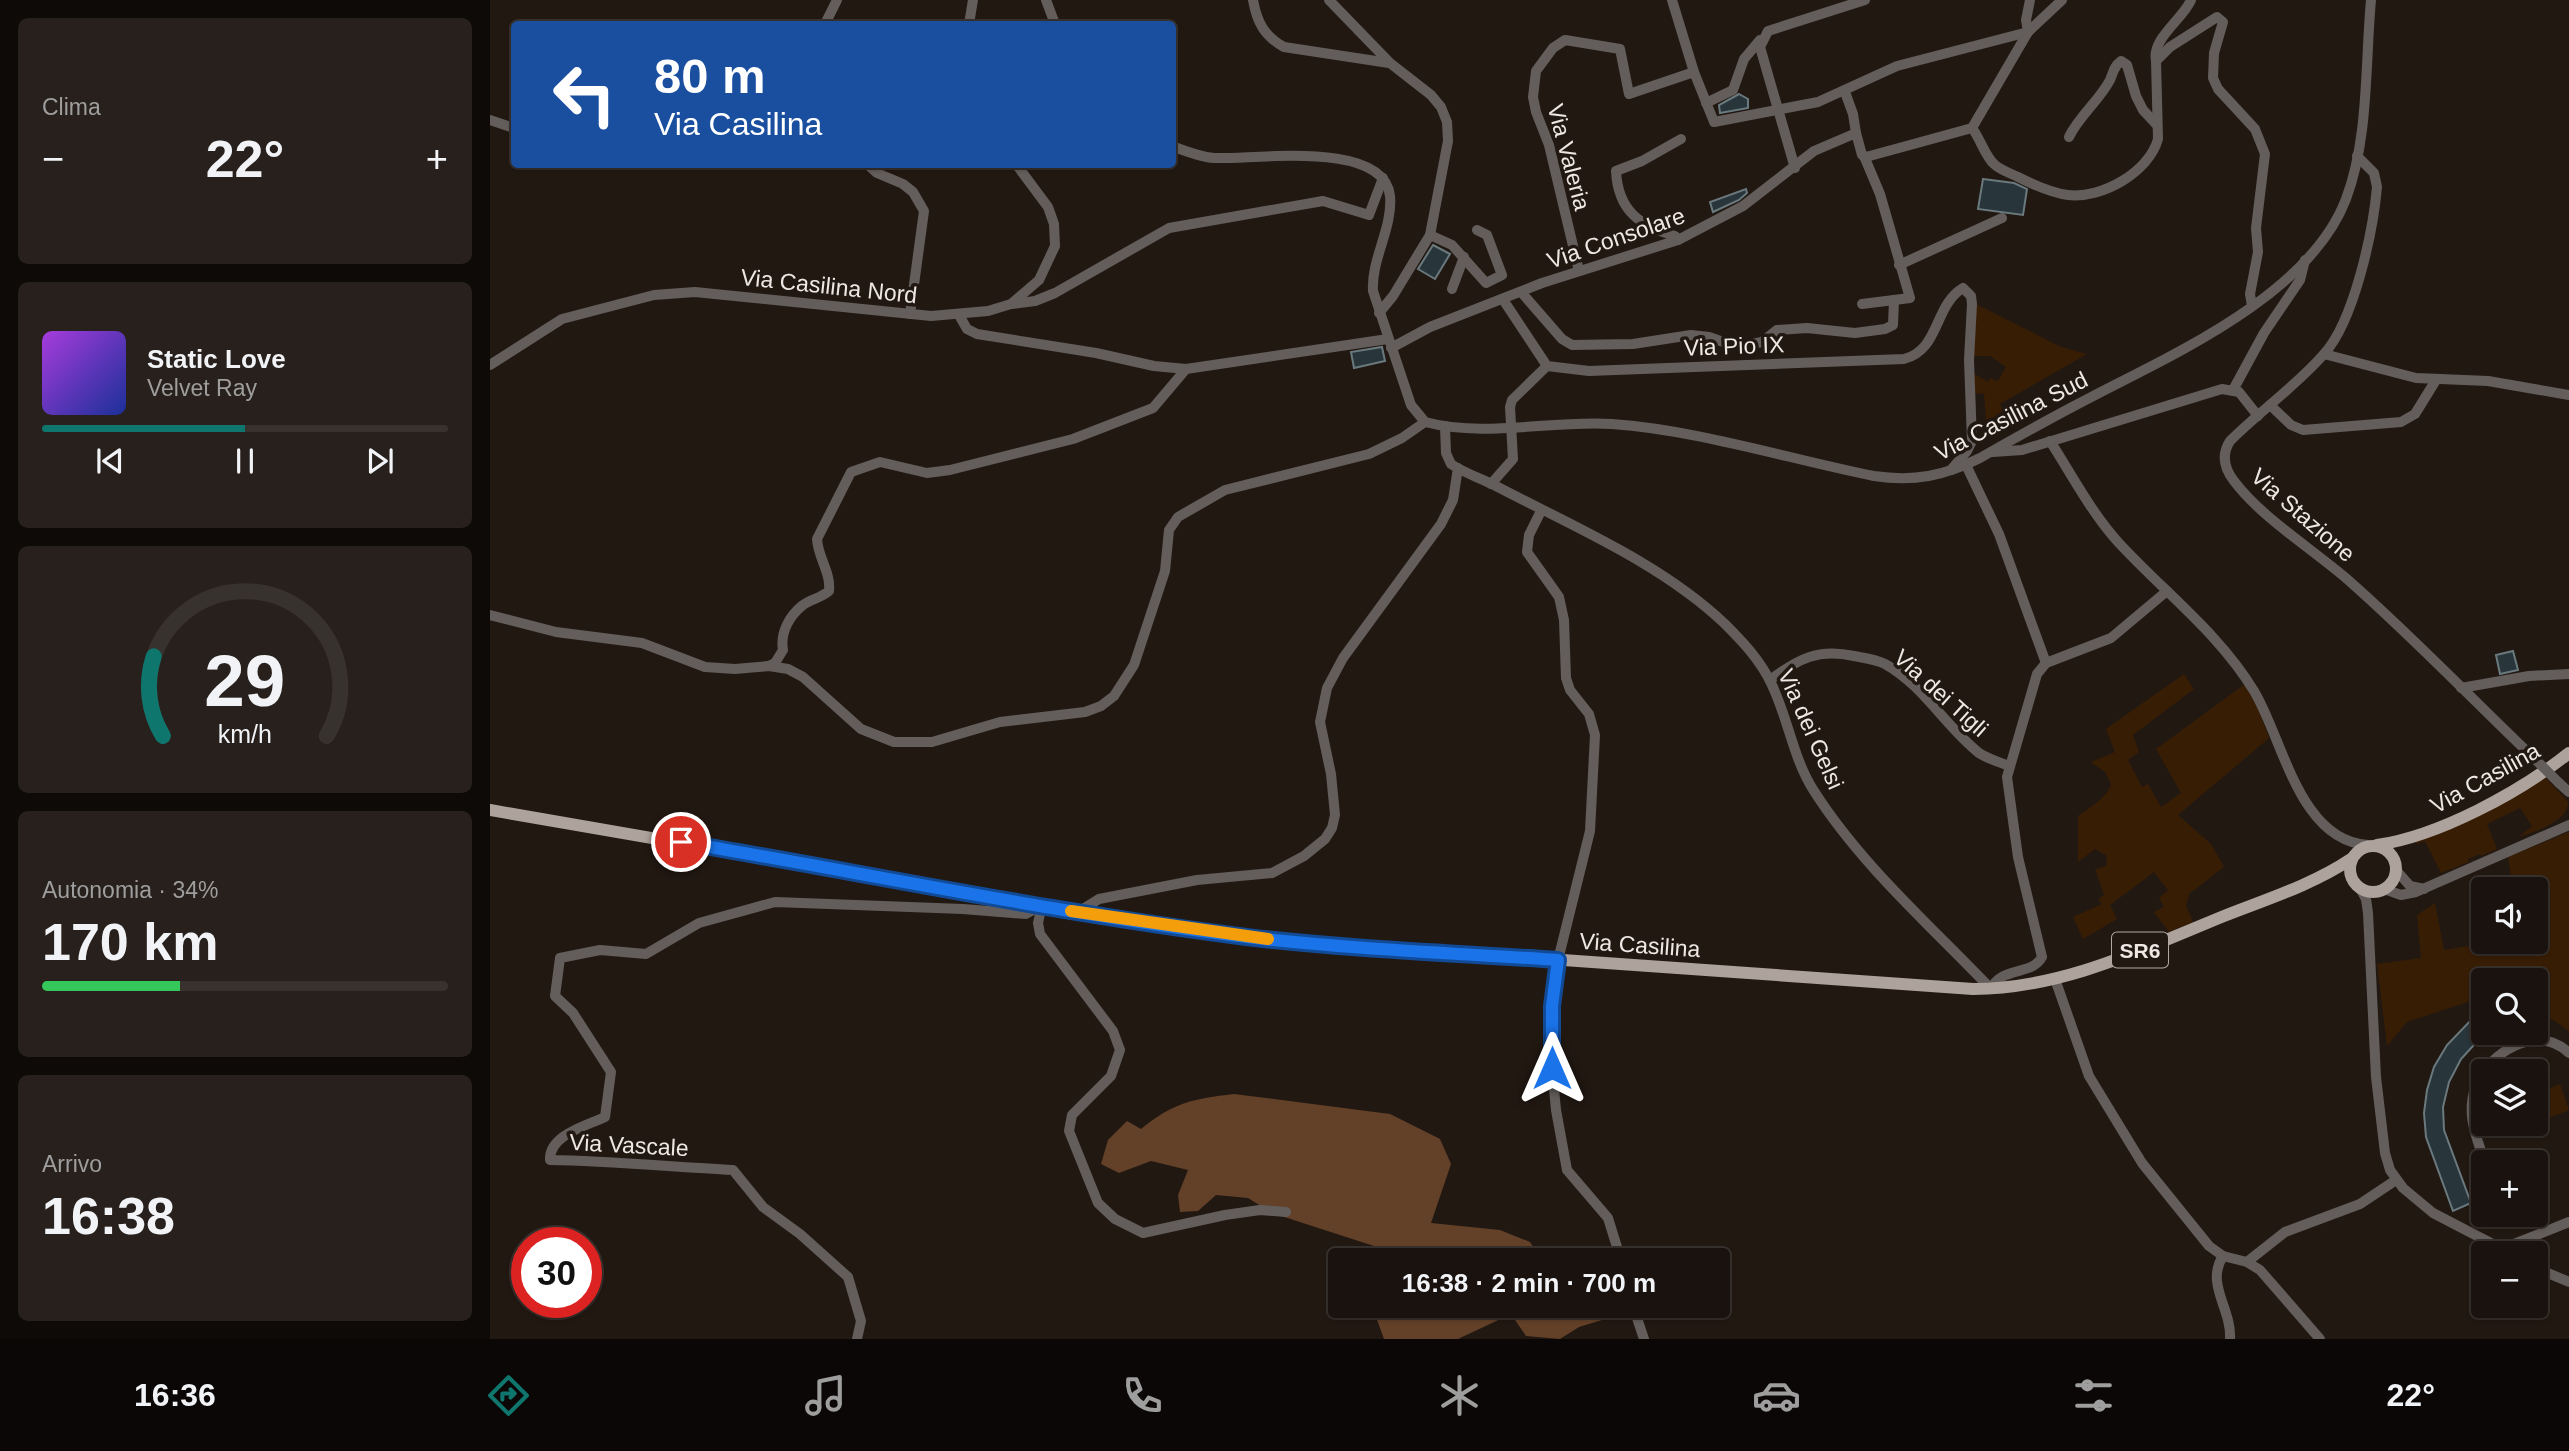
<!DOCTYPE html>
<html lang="it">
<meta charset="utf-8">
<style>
body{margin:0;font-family:Helvetica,sans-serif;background:#27201c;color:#f1f3f6;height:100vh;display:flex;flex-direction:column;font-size:26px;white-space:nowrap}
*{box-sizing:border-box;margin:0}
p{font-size:23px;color:#9f9e9e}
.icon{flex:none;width:38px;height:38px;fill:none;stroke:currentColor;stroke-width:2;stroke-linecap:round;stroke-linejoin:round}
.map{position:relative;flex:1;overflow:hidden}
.sheet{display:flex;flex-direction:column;gap:18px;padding:18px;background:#0e0a08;width:490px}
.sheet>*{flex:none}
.top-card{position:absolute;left:21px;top:21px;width:665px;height:147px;border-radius:7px;box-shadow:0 2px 5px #0004,0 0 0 2px #38322e;background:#1a4fa0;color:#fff;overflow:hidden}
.buttons{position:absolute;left:1981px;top:877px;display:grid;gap:14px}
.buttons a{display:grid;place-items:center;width:77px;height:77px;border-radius:7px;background:#1a120e;box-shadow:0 2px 5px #0004,0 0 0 2px #38322e;font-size:35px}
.speed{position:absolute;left:21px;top:1227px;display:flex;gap:14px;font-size:35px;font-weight:700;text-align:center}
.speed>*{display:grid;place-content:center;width:91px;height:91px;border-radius:50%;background:#1a120e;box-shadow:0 2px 5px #0004,0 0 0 2px #38322e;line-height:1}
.speed .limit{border:10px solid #d22;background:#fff;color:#111}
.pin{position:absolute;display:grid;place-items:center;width:60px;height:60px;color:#fff;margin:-30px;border:4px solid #fff;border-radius:50%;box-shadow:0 2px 7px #0007}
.me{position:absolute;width:77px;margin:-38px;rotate:0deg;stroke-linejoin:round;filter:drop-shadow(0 0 5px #0008)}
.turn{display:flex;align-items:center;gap:24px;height:147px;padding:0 28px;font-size:32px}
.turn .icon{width:91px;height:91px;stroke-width:2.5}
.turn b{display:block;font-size:49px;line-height:60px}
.big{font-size:52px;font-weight:700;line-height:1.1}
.sheet .widget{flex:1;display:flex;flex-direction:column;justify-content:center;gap:10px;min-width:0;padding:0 24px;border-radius:10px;background:#27201c}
.sheet .dial{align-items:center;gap:0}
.dial svg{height:182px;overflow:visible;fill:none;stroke:#38322e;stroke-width:7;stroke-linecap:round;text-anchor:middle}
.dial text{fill:#f1f3f6;stroke:none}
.song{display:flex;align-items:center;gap:21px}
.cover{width:84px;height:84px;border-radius:10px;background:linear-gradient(135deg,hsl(280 70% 55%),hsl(230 70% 35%))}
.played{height:7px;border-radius:4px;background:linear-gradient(90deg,#0f766e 50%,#38322e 50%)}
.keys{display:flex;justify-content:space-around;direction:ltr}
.heat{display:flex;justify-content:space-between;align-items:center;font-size:38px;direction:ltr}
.charge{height:10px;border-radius:5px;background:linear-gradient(90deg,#34c759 34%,#38322e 0)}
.trip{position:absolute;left:838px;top:1248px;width:402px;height:70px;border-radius:7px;background:#1a120e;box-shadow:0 2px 5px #0004,0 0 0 2px #38322e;font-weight:700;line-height:70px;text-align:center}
.tabs{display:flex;height:112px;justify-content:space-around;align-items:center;background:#0a0706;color:#9f9e9e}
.tabs .icon{width:49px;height:49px}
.tabs .current{color:#0f766e}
.tabs b{font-size:32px;color:#f1f3f6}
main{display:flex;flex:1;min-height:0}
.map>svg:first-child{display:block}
.green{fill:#381d05}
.forest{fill:#634128}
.building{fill:#28353a;stroke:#6a797e;stroke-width:2}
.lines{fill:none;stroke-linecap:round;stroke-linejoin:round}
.minor{stroke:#635e5b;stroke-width:10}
.major{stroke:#aea39c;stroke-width:12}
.minor-bridge{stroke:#635e5b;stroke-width:10}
.route-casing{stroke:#114b97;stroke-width:18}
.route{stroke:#1a73e8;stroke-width:12}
.slow{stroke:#f59e0b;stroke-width:12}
.labels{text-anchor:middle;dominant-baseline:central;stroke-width:7;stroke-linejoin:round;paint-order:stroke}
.shield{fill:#221812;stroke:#b1a9a4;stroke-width:2}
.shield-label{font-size:21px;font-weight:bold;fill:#eee7e3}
.street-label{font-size:23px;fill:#eee7e3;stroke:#221812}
</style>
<main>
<section class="sheet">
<div class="widget"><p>Clima</p>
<div class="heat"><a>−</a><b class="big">22°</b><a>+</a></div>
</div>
<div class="widget">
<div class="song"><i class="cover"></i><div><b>Static Love</b><p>Velvet Ray</p></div></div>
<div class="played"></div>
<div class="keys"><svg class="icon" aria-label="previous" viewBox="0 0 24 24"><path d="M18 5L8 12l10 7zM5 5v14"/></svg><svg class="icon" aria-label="pause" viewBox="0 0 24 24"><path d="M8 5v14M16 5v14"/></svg><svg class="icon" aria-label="next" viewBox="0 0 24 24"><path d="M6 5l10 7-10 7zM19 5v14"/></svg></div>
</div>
<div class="widget dial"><svg viewBox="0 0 100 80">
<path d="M14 69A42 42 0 1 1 86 69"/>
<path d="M14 69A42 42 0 0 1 10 34" stroke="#0f766e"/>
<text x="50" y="56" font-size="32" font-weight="700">29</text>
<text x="50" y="72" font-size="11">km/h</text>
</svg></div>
<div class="widget"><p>Autonomia · 34%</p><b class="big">170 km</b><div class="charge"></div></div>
<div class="widget"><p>Arrivo</p><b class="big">16:38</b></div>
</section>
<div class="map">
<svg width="2079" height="1339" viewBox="0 0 2079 1339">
<rect width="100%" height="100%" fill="#221812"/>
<g class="green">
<polygon points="1486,304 1571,347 1597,354 1510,404 1515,414 1496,420 1494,394 1484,393 1483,373 1498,382 1500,378 1508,381 1516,367 1500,356 1483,356"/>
<path d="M 1694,674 L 1704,689 L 1643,735 L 1649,752 L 1638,760 L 1652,787 L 1658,784 L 1671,807 L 1691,793 L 1666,749 L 1755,684 L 1767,706 L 1779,738 L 1688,815 L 1721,844 L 1734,867 L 1699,894 L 1696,906 L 1703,922 L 1679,932 L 1664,912 L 1674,907 L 1669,898 L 1678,890 L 1664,872 L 1620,905 L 1627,919 L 1593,939 L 1583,917 L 1612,904 L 1608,899 L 1614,895 L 1605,869 L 1616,866 L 1617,856 L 1605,849 L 1588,862 L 1588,816 C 1600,807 1617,798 1621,784 L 1615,772 L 1601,762 L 1625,752 L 1616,729 Z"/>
<path d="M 2055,777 L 2078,802 C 2079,821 2044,832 2029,837 L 2042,826 L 2030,808 L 1997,824 L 2007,849 L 1991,856 L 1990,854 L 1978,859 L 1979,862 L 1951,873 L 1935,841 L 1926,844 L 1925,840 Z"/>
<polygon points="2079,832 2079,1031 2062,1019 2048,1022 2046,980 1993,980 1993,997 1917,1022 1897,1046 1887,964 1931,958 1927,915 1945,903 1954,950 2003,942 2046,942 2046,889 2023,889 2018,857"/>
<polygon points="2070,1084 2079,1110 2027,1131 2024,1124 2046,1124 2046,1094"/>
</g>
<g class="forest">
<path d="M 744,1094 L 900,1114 L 950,1139 L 961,1164 L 941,1223 L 1010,1230 L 1040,1242 L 1052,1260 L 881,1260 L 884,1246 L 782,1213 L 758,1198 L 726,1195 L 708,1211 L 690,1212 L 688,1195 L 698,1170 L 661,1161 L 629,1173 L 611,1164 L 618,1140 L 637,1121 L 651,1129 C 684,1102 703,1099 744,1094 Z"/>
<polygon points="882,1306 1128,1306 1125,1316 1089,1327 1070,1339 1036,1336 1021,1314 968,1339 894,1339"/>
</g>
<g class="building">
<polygon points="1249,94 1258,99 1258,108 1230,113 1229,105"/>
<polygon points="1493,179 1524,183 1537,189 1533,215 1488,209"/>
<polygon points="1256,189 1257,193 1249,200 1223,212 1220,202"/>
<polygon points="943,245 960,254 945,279 928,269"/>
<polygon points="892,347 895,361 864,368 861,352"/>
<polygon points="2023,651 2028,670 2010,674 2006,655"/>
<polygon points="1993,1013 1993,1035 1971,1059 1959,1082 1953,1107 1954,1130 1981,1203 1963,1211 1936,1137 1934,1113 1937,1090 1944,1067 1957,1045 1983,1018"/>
</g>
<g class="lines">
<g class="minor">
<polyline points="556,0 565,24"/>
<path d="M 763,0 C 767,22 774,36 794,47 L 899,63"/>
<polyline points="839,0 900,63 941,95 951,107 957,122 958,141 940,235 903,296 889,313"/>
<polyline points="1182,0 1204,72 1224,122 1328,102 1407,66 1538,32"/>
<polyline points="335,24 347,0"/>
<polyline points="479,24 483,0"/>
<polyline points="1538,32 1536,20 1540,0"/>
<path d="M 1666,61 C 1661,39 1693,19 1701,0"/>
<polyline points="1355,92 1363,114 1366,133"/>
<polyline points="1216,103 1243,90 1254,59 1270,40"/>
<polyline points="0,120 24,128"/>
<polyline points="1482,128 1538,32 1572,0"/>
<path d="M 1579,137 C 1589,116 1609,101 1620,80 C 1623,73 1624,66 1631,61 L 1637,65 L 1646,96 L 1653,110 L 1667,125"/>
<path d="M 682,146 C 695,151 710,157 724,158 C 762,160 894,139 900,196 C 903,228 881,259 883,291 L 921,405 L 935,422 C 996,438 1060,420 1122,424 C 1208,430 1299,459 1384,476 C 1424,482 1454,476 1490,458 C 1530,435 1570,413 1611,392 C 1693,350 1821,291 1856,199 C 1879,138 1875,65 1881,0"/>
<polyline points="1374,156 1390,194 1420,298 1404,300"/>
<path d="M 1867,156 L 1884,173 L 1887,187 C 1883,232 1864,321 1834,354 C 1806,386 1770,411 1740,441 C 1731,455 1734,468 1744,481 C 1772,518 1821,548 1857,579 C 1922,636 1983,700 2046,760"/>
<polyline points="377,164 387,173 413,184 423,192 434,211 420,314"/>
<polyline points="1305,168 1270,47 1278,31 1375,0"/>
<polyline points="940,235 962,245 996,283 1012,275 997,235 987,230"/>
<path d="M 1188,240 L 1185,236 C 1150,226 1128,211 1126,171 L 1152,161 L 1191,139"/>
<polyline points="1409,265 1512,218"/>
<polyline points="1089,271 1059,145 1046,112 1043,97 1046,71 1063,48 1075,40 1130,49 1139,94 1204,72"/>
<polyline points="962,289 974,257"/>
<polyline points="1032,293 1072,339 1082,345 1143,344 1201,335 1219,337 1239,344 1257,345 1272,342 1287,330 1317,328 1365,333 1395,329 1403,325 1404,300 1372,304"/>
<path d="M 1014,301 L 1057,366 L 1099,371 L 1414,359 C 1450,350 1444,305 1473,288 L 1481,296 L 1482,304 L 1479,360 L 1482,441 L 1477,451 L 1461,470"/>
<polyline points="522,304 545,301 565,293 679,228 833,201 879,215 893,178"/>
<polyline points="469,315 477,329 487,334 606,353 664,366 696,369 898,339"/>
<path d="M 901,348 L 940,327 L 1052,283 L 1188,240 L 1253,206 L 1324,151 L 1366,133 L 1372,155 L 1376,157 L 1482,128 C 1490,138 1495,156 1504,164 C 1510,170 1520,173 1528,177 C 1542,184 1562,193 1578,195 C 1612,199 1659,172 1668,139 L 1666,61 L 1680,47 L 1727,17 L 1733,22 L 1724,53 L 1723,78 L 1728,89 L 1765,129 L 1775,154 L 1766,228 L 1768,252 L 1760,294 L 1762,306"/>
<polyline points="1834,354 1926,378 1998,381 2079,395"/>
<polyline points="0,365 72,319 164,295 205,292 441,316 498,311 521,304 549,280 565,246 564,224 558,207 526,164"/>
<polyline points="1743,390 1774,333 1810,280 1815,260"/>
<polyline points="1780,405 1801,425 1813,430 1911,422 1925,414 1946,380"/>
<path d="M 955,426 L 956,453 L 961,464 C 974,473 990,478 1004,485 C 1082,526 1171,563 1235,624 C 1253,642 1270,660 1281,683 C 1298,717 1303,759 1324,791 C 1371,865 1441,926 1501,989 C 1511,966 1542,976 1552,957 L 1528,857 L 1517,777 L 1547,674 L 1556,663 L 1509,534 L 1476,465"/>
<path d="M 1560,441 C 1582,475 1601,512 1628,542 C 1674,592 1729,633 1764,691 C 1793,739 1809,841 1878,845"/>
<polyline points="1503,452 1532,450 1732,389 1749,392 1768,416"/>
<polyline points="1001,484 1023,459 1020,407 1022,400 1057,366"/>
<polyline points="1051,511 1039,535 1037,552 1069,597 1074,620 1076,678 1080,690 1099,714 1105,735 1100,831 1068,960 1064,986 1062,1068 1066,1110 1077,1170 1118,1218 1131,1260"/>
<polyline points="0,615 66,632 152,643 215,667 245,669 279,666 298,669 313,677 371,729 404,742 442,742 510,722 595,712 611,706 624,696 644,665 675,571 679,530 688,517 735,490 879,454 912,438 935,422"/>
<polyline points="1556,663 1621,638 1677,591"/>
<path d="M 279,666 L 285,663 L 293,650 C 290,633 299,616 313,605 C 321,599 331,598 339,591 C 341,572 328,558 327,539 L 361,472 L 390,462 L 437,473 L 460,470 L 583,439 L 663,408 L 696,369"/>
<path d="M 1280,680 C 1308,659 1328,648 1364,656 C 1374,658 1385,659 1395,664 C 1433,685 1456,727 1489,753 C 1498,759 1509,762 1519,766"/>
<polyline points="1971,688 2039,676 2079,674"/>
<polyline points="2069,783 2079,792"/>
<polyline points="1906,870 1920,886 1934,889"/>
<polyline points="1870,888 1876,899 1878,913 1886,1077 1895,1153 1900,1170 1913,1188 1943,1213 2020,1253"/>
<polyline points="1894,889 1911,895 1926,892 2079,825"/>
<polyline points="588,912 609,899 707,880 782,873 814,856 835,839 842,828 845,815 841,774 830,722 837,688 853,658 951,524 963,500 968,468"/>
<polyline points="1565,979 1599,1076 1652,1163 1719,1246 1733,1256 1757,1262 1770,1270 1830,1339"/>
<path d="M 1994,1071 C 2014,1045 2052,1027 2079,1053"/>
<path d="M 1993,1072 C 1973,1103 1983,1130 1995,1162"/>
<polyline points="2014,1248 2079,1222"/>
<path d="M 1733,1256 C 1715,1284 1742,1309 1740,1339"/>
<polyline points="1757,1262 1795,1232 1870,1204 1906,1180"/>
<polyline points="2046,1268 2079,1282"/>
<polyline points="1143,1306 1154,1339"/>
<path d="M 367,1339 L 371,1321 L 358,1277 L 310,1234 L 273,1207 L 243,1170 C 182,1167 121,1161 60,1160 C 59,1135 96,1126 115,1117 L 121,1072 L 83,1013 L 65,996 L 70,958 L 110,950 L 156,954 L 209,923 L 285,902 L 473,909 L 536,914 L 552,905 L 548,923 L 550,934 L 623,1031 L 630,1050 L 621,1076 L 582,1115 L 579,1131 L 608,1203 L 625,1219 L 653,1233 L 735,1215 L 770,1210 L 796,1212"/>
</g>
<g class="major">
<path d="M 0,810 L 588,912 L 776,939 L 1483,989 C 1572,989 1653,949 1734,916 C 1777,899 1822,885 1861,859"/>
<path d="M 1887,845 C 1949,836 2030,792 2079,753"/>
<circle cx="1883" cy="869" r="23"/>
</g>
<polyline class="minor-bridge" points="2046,760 2069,783"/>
</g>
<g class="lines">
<g class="route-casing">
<path id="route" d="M 191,842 C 379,874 566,913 756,937 C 859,949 964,953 1068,960 L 1062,1006 L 1062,1068"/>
</g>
<use href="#route" class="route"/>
<polyline class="slow" points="581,911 778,939"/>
</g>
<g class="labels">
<rect class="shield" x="1622" y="932.5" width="56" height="35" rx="5"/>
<g class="shield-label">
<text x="1650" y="950">SR6</text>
</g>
<g class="street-label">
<text transform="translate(1079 157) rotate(75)">Via Valeria</text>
<text transform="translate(1126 238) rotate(-19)">Via Consolare</text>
<text transform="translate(339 286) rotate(6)">Via Casilina Nord</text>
<text transform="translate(1244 346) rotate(-2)">Via Pio IX</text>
<text transform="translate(1521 416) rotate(-27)">Via Casilina Sud</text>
<text transform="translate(1813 515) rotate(41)">Via Stazione</text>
<text transform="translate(1451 693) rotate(42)">Via dei Tigli</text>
<text transform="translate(1321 729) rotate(66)">Via dei Gelsi</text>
<text transform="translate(1995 778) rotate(-29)">Via Casilina</text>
<text transform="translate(1150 945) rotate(4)">Via Casilina</text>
<text transform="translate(139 1145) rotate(3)">Via Vascale</text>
</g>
</g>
</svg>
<div class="buttons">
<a><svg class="icon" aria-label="sound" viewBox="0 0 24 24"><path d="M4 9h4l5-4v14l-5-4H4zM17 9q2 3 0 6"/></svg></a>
<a><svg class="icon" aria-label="search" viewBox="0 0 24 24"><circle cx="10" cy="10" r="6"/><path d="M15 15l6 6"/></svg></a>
<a><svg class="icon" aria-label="layers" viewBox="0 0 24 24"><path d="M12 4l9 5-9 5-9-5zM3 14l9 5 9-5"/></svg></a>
<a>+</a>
<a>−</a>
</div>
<div class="speed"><div class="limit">30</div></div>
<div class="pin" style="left:191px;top:842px;background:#d93025"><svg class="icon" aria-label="arrive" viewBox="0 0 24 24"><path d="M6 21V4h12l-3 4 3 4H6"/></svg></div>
<svg class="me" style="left:1062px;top:1068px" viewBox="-20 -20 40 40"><path d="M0-17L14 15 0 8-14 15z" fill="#1a73e8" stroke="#fff" stroke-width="4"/></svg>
<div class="trip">16:38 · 2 min · 700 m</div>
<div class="top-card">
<div class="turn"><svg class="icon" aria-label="left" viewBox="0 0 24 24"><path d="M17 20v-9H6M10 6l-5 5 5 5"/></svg><div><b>80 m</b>Via Casilina</div></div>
</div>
</div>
</main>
<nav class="tabs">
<b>16:36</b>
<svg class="icon current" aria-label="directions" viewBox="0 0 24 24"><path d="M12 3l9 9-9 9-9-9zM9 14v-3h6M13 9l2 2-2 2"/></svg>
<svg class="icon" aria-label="music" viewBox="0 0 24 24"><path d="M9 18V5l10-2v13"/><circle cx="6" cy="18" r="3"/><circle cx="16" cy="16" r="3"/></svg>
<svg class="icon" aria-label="phone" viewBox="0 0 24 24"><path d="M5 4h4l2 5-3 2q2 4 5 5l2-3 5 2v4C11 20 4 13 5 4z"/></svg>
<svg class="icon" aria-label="climate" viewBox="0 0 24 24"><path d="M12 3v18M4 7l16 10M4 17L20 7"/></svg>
<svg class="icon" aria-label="car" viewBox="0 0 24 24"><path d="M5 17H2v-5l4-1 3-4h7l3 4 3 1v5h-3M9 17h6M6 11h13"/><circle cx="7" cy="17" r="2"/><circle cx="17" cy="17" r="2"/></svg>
<svg class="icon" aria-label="filters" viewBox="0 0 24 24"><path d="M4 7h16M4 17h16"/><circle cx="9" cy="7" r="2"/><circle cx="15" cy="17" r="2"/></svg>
<b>22°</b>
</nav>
